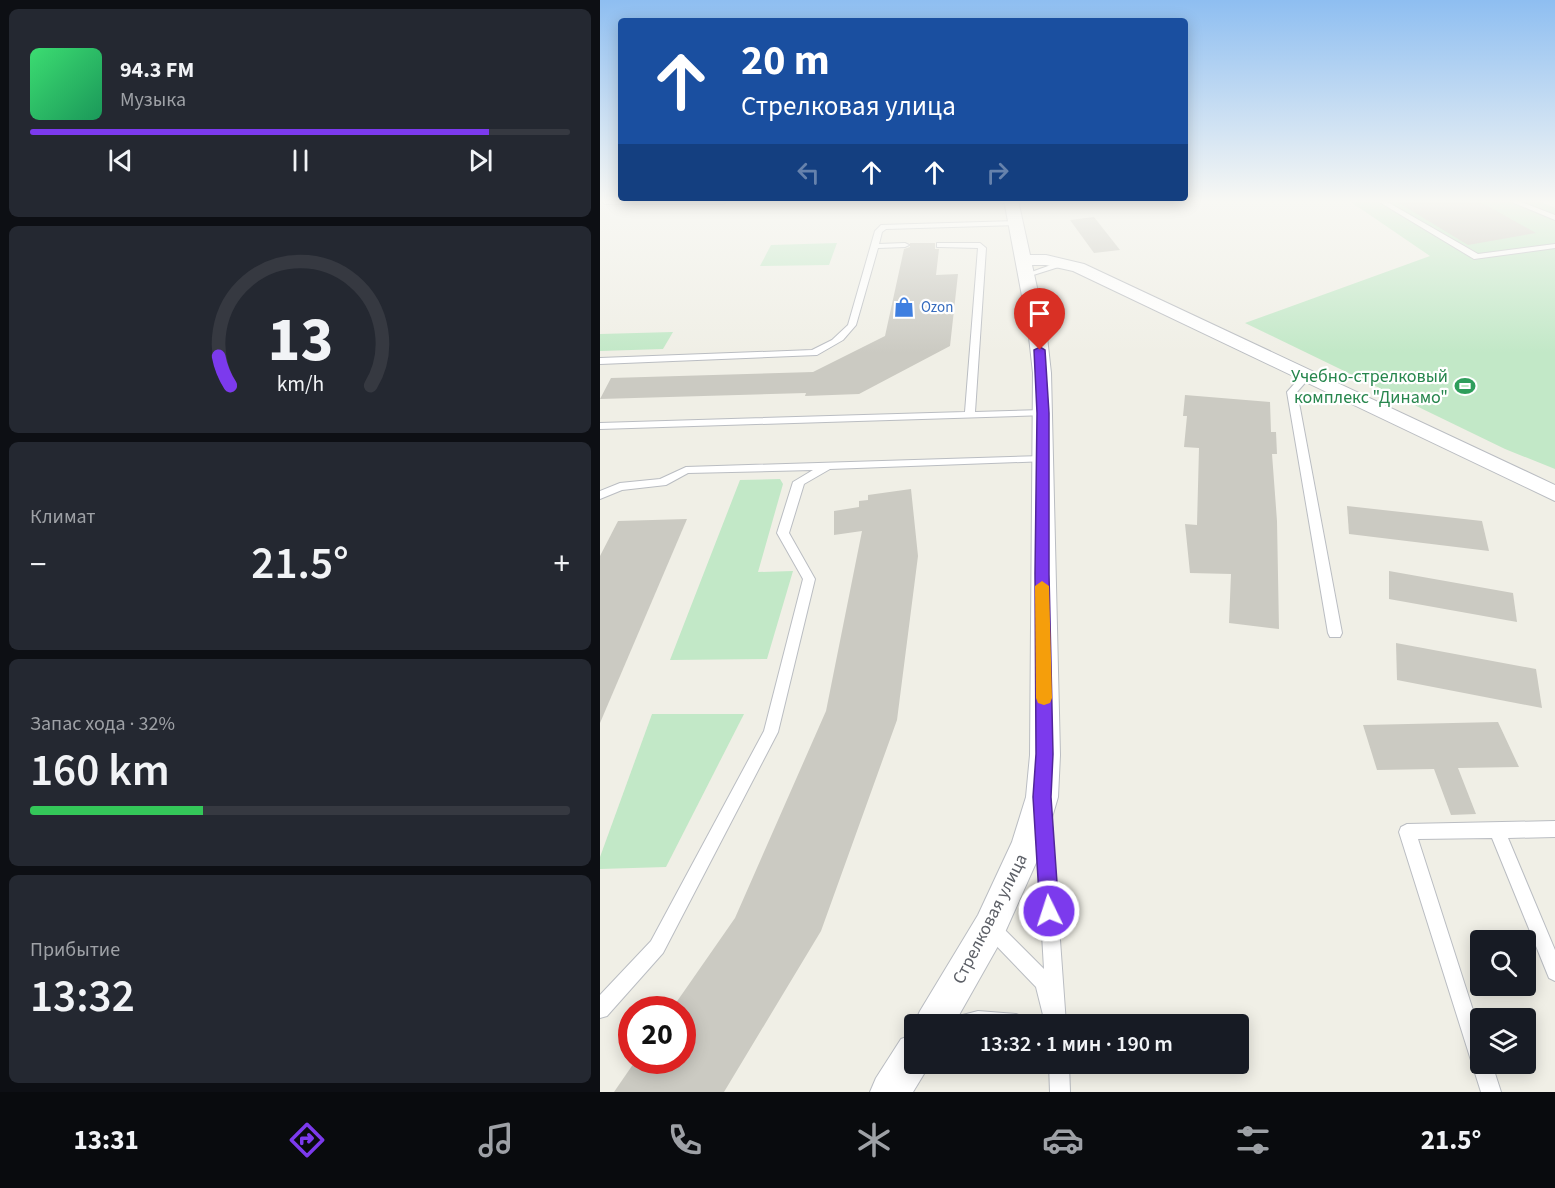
<!DOCTYPE html>
<html lang="ru">
<meta charset="utf-8">
<style>
body{margin:0;font-family:"Source Sans 3",sans-serif;background:#242831;color:#f1f3f6;height:100vh;display:flex;flex-direction:column;font-size:22px;white-space:nowrap}
*{box-sizing:border-box;margin:0}
p{font-size:20px;color:#9ea1a6}
.icon{flex:none;width:33px;height:33px;fill:none;stroke:currentColor;stroke-width:2;stroke-linecap:round;stroke-linejoin:round}
.map{position:relative;flex:1;overflow:hidden}
.drawer{display:flex;flex-direction:column;gap:9px;padding:9px;background:#0d0f14;width:600px}
.drawer>*{flex:none}
.hud{position:absolute;left:18px;top:18px;width:570px;height:183px;border-radius:6px;box-shadow:0 3px 15px #0003;background:#1a4fa0;color:#fff;overflow:hidden}
.tools{position:absolute;left:870px;top:930px;display:grid;gap:12px}
.tools a{display:grid;place-items:center;width:66px;height:66px;border-radius:6px;background:#171b24;box-shadow:0 3px 15px #0003;font-size:30px}
.speed{position:absolute;left:18px;top:996px;display:flex;gap:12px;font-size:30px;font-weight:700;text-align:center}
.speed>*{display:grid;place-content:center;width:78px;height:78px;border-radius:50%;background:#171b24;box-shadow:0 3px 15px #0003;line-height:1}
.speed .limit{border:9px solid #d22;background:#fff;color:#111}
.pin{position:absolute;display:grid;place-items:center;width:51px;height:51px;color:#fff;margin:-62px -26px;border-radius:50% 50% 50% 0;rotate:-45deg;box-shadow:0 0 6px #0007}
.pin .icon{rotate:45deg}
.me{position:absolute;width:66px;margin:-33px;rotate:356deg;stroke-linejoin:round;filter:drop-shadow(0 0 4px #0008)}
.turn{display:flex;align-items:center;gap:21px;height:126px;padding:0 24px;font-size:27px}
.turn .icon{width:78px;height:78px;stroke-width:2.5}
.turn b{display:block;font-size:42px;line-height:51px}
.lanes{display:flex;align-items:center;height:57px;padding:0 24px;background:#0003;justify-content:center;gap:30px;direction:ltr}
.lanes .off{opacity:.35}
.big{font-size:45px;font-weight:600;line-height:1.1}
.drawer .tile{flex:1;display:flex;flex-direction:column;justify-content:center;gap:9px;min-width:0;padding:0 21px;border-radius:9px;background:#242831}
.drawer .dial{align-items:center;gap:0}
.dial svg{height:156px;overflow:visible;fill:none;stroke:#363941;stroke-width:7;stroke-linecap:round;text-anchor:middle}
.dial text{fill:#f1f3f6;stroke:none}
.song{display:flex;align-items:center;gap:18px}
.cover{width:72px;height:72px;border-radius:9px;background:linear-gradient(135deg,hsl(140 70% 55%),hsl(150 70% 35%))}
.played{height:6px;border-radius:3px;background:linear-gradient(90deg,#7c3aed 85%,#363941 85%)}
.keys{display:flex;justify-content:space-around;direction:ltr}
.heat{display:flex;justify-content:space-between;align-items:center;font-size:33px;direction:ltr}
.charge{height:9px;border-radius:4px;background:linear-gradient(90deg,#34c759 32%,#363941 0)}
.trip{position:absolute;left:304px;top:1014px;width:345px;height:60px;border-radius:6px;background:#171b24;box-shadow:0 3px 15px #0003;font-weight:600;line-height:60px;text-align:center}
.menu{display:flex;height:96px;justify-content:space-around;align-items:center;background:#090b0e;color:#9ea1a6}
.menu .icon{width:42px;height:42px}
.menu .selected{color:#7c3aed}
.menu b{font-size:27px;color:#f1f3f6}
main{display:flex;flex:1;min-height:0}
.map>svg:first-child{display:block}
.green{fill:#c2e8c7}
.building{fill:#cbcac2}
.lines{fill:none;stroke-linecap:round;stroke-linejoin:round}
.service-casing{stroke:#babdc2;stroke-width:2}
.minor-casing{stroke:#babdc2;stroke-width:2}
.service{fill:#fff;fill-rule:evenodd}
.minor{fill:#fff;fill-rule:evenodd}
.route{fill:#7c3aed;stroke:#51269a;stroke-width:1.5}
.slow{fill:#f59e0b}
.labels{text-anchor:middle;dominant-baseline:central;stroke-width:4.5;stroke-linejoin:round;paint-order:stroke}
.far-shop-label{font-size:15px;fill:#366cbe;stroke:#fff;text-anchor:start}
.leisure-label{font-size:18px;fill:#27864d;stroke:#fff;text-anchor:end}
.street-label{font-size:18px;fill:#5d6067;stroke:#fff}
</style>
<main>
<section class="drawer">
<div class="tile">
<div class="song"><i class="cover"></i><div><b>94.3 FM</b><p>Музыка</p></div></div>
<div class="played"></div>
<div class="keys"><svg class="icon" aria-label="previous" viewBox="0 0 24 24"><path d="M18 5L8 12l10 7zM5 5v14"/></svg><svg class="icon" aria-label="pause" viewBox="0 0 24 24"><path d="M8 5v14M16 5v14"/></svg><svg class="icon" aria-label="next" viewBox="0 0 24 24"><path d="M6 5l10 7-10 7zM19 5v14"/></svg></div>
</div>
<div class="tile dial"><svg viewBox="0 0 100 80">
<path d="M14 69A42 42 0 1 1 86 69"/>
<path d="M14 69A42 42 0 0 1 8 54" stroke="#7c3aed"/>
<text x="50" y="56" font-size="32" font-weight="700">13</text>
<text x="50" y="72" font-size="11">km/h</text>
</svg></div>
<div class="tile"><p>Климат</p>
<div class="heat"><a>−</a><b class="big">21.5°</b><a>+</a></div>
</div>
<div class="tile"><p>Запас хода · 32%</p><b class="big">160 km</b><div class="charge"></div></div>
<div class="tile"><p>Прибытие</p><b class="big">13:32</b></div>
</section>
<div class="map">
<svg width="955" height="1092" viewBox="0 0 955 1092">
<rect width="100%" height="100%" fill="#f0efe6"/>
<g class="green">
<polygon points="748,200 936,200 955,208 955,469 905,449 645,323 830,256"/>
<polygon points="237,243 229,265 160,266 171,245"/>
<polygon points="73,332 63,349 0,351 0,334"/>
<polygon points="180,479 183,484 158,572 193,571 167,659 70,660 140,480"/>
<polygon points="52,714 144,714 66,867 0,869 0,857"/>
</g>
<g class="building">
<polygon points="794,200 877,200 936,233 868,245"/>
<polygon points="494,217 520,250 494,253 470,220"/>
<polygon points="310,243 335,243 335,249 339,249 336,275 358,274 350,346 259,394 205,396 206,393 0,399 11,378 213,372 285,336 304,249 310,247"/>
<polygon points="585,395 670,402 671,432 676,432 677,454 672,454 677,521 679,629 629,623 631,574 590,573 585,524 597,525 599,448 584,447 587,416 583,416"/>
<polygon points="311,489 318,556 297,720 221,931 124,1092 14,1092 36,1060 82,1060 82,1010 71,1010 135,918 226,711 262,531 234,535 234,511 259,507 259,501 268,500 268,495"/>
<polygon points="747,506 882,521 889,551 749,534"/>
<polygon points="87,519 0,723 0,556 18,521"/>
<polygon points="789,571 913,593 917,622 789,599"/>
<polygon points="796,643 936,669 942,708 797,680"/>
<polygon points="898,722 919,767 858,768 876,814 851,815 834,769 777,770 763,725"/>
</g>
<g class="lines">
<g class="service-casing">
<g id="service">
<polygon points="3,200 123,200 126,202 123,204 5,204 2,202"/>
<polygon points="776,200 784,200 878,254 955,244 955,248 874,259"/>
<polygon points="907,200 916,200 955,215 955,220"/>
<polygon points="416,221 419,221 419,225 286,229 282,232 279,244 305,243 309,245 305,247 278,248 256,325 243,340 217,355 0,364 0,358 212,350 232,340 248,325 275,231 281,225"/>
<polygon points="337,243 380,243 386,248 375,412 443,410 447,411 447,415 0,429 0,423 365,412 378,248 340,247 337,247"/>
<polygon points="462,261 466,263 465,265 427,277 423,275"/>
<polygon points="706,373 711,376 697,392 742,633 740,637 730,637 728,633 687,392 703,374"/>
<polygon points="443,456 447,457 448,459 447,461 230,469 204,484 189,533 215,579 178,732 63,953 7,1016 0,1018 0,995 51,941 164,731 203,579 177,533 193,482 213,470 88,473 66,485 22,490 0,499 0,491 20,483 60,479 86,467"/>
<polygon points="444,820 450,823 452,828 466,1024 448,1024 447,1016 443,1015 436,987 385,934 382,928 385,922 391,919 397,922 444,969 436,828 438,823"/>
<polygon points="955,821 955,837 908,838 955,950 955,981 949,978 892,838 818,839 880,1032 880,1064 892,1064 901,1092 881,1092 799,832 801,827 807,824"/>
<polygon points="378,1011 416,1014 423,1017 426,1024 353,1024 355,1017"/>
<polygon points="449,1064 469,1064 470,1092 450,1092"/>
</g>
</g>
<g class="minor-casing">
<g id="minor">
<polygon points="404,200 418,200 430,255 446,255 484,264 955,485 955,501 473,271 446,265 432,265 446,328 451,373 460,755 458,797 444,845 402,939 354,1024 315,1024 315,1026 314,1024 320,1011 378,915 412,842 426,797 430,755 433,373 428,328"/>
<polygon points="315,1034 315,1064 330,1064 313,1092 270,1092 276,1078 301,1039"/>
</g>
</g>
<use href="#service" class="service"/>
<use href="#minor" class="minor"/>
</g>
<linearGradient id="sky" x2="0" y2="1"><stop stop-color="#8ebef1"/><stop offset="0.57" stop-color="#f8f8f4"/><stop offset="1" stop-color="#f8f8f4" stop-opacity="0"/></linearGradient>
<rect width="955" height="353" fill="url(#sky)"/>
<polygon class="route" points="440,347 445,350 449,413 449,574 453,754 451,797 459,911 456,918 449,921 442,918 440,911 433,797 436,754 435,574 437,413 434,350"/>
<polygon class="slow" points="442,581 449,586 452,698 450,703 444,705 438,703 436,698 435,586"/>
<defs>
<g id="shop-bare" transform="scale(1.62)"><path d="M-5-2.5h2.3a2.7 3.5 0 0 1 5.4 0H5L5.5 6h-11ZM-1.5-2.5h3a1.5 2.3 0 0 0-3 0Z" fill="#3f7fe0" stroke="#fff" stroke-width="2.5" paint-order="stroke"/></g>
<g id="stadium-bare" transform="scale(1.62)"><path d="M0-5a6.5 5 0 1 0 0 10a6.5 5 0 1 0 0-10ZM-3.5-1.8h7v3.6h-7Z" fill="#2e9e5b" stroke="#fff" stroke-width="2.5" paint-order="stroke"/></g>
</defs>
<g fill-rule="evenodd">
<use href="#shop-bare" x="304" y="307"/>
<use href="#stadium-bare" x="865" y="386"/>
</g>
<g class="labels">
<g class="far-shop-label">
<text x="321" y="307">Ozon</text>
</g>
<g class="leisure-label">
<text x="848" y="376">Учебно-стрелковый<tspan x="848" dy="21">комплекс "Динамо"</tspan></text>
</g>
<g class="street-label">
<text transform="translate(390 919) rotate(-63)">Стрелковая улица</text>
</g>
</g>
</svg>
<div class="tools">
<a><svg class="icon" aria-label="search" viewBox="0 0 24 24"><circle cx="10" cy="10" r="6"/><path d="M15 15l6 6"/></svg></a>
<a><svg class="icon" aria-label="layers" viewBox="0 0 24 24"><path d="M12 4l9 5-9 5-9-5zM3 14l9 5 9-5"/></svg></a>
</div>
<div class="speed"><div class="limit">20</div></div>
<div class="pin" style="left:440px;top:350px;background:#d93025"><svg class="icon" aria-label="arrive" viewBox="0 0 24 24"><path d="M6 21V4h12l-3 4 3 4H6"/></svg></div>
<svg class="me" style="left:449px;top:911px" viewBox="-20 -20 40 40"><circle r="17" fill="#7c3aed" stroke="#fff" stroke-width="3"/><path d="M0-11L8 9 0 5-8 9z" fill="#fff"/></svg>
<div class="trip">13:32 · 1 мин · 190 m</div>
<div class="hud">
<div class="turn"><svg class="icon" aria-label="ahead" viewBox="0 0 24 24"><path d="M12 20V5M6 11l6-6 6 6"/></svg><div><b>20 m</b>Стрелковая улица</div></div>
<div class="lanes"><svg class="icon off" aria-label="left" viewBox="0 0 24 24"><path d="M17 20v-9H6M10 6l-5 5 5 5"/></svg><svg class="icon" aria-label="ahead" viewBox="0 0 24 24"><path d="M12 20V5M6 11l6-6 6 6"/></svg><svg class="icon" aria-label="ahead" viewBox="0 0 24 24"><path d="M12 20V5M6 11l6-6 6 6"/></svg><svg class="icon off" aria-label="right" viewBox="0 0 24 24"><path d="M7 20v-9h11M14 6l5 5-5 5"/></svg></div>
</div>
</div>
</main>
<nav class="menu">
<b>13:31</b>
<svg class="icon selected" aria-label="directions" viewBox="0 0 24 24"><path d="M12 3l9 9-9 9-9-9zM9 14v-3h6M13 9l2 2-2 2"/></svg>
<svg class="icon" aria-label="music" viewBox="0 0 24 24"><path d="M9 18V5l10-2v13"/><circle cx="6" cy="18" r="3"/><circle cx="16" cy="16" r="3"/></svg>
<svg class="icon" aria-label="phone" viewBox="0 0 24 24"><path d="M5 4h4l2 5-3 2q2 4 5 5l2-3 5 2v4C11 20 4 13 5 4z"/></svg>
<svg class="icon" aria-label="climate" viewBox="0 0 24 24"><path d="M12 3v18M4 7l16 10M4 17L20 7"/></svg>
<svg class="icon" aria-label="car" viewBox="0 0 24 24"><path d="M5 17H2v-5l4-1 3-4h7l3 4 3 1v5h-3M9 17h6M6 11h13"/><circle cx="7" cy="17" r="2"/><circle cx="17" cy="17" r="2"/></svg>
<svg class="icon" aria-label="filters" viewBox="0 0 24 24"><path d="M4 7h16M4 17h16"/><circle cx="9" cy="7" r="2"/><circle cx="15" cy="17" r="2"/></svg>
<b>21.5°</b>
</nav>
